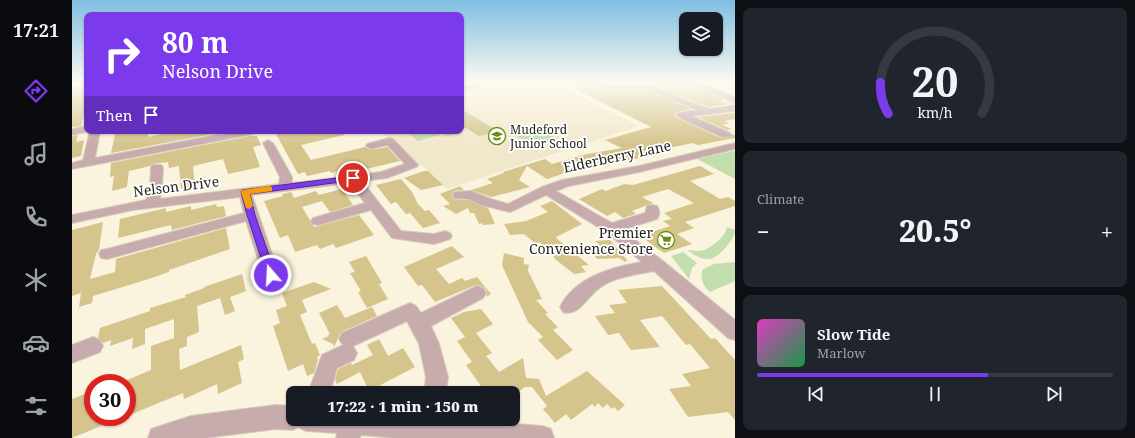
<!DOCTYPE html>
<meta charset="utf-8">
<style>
body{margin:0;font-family:"Noto Serif",serif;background:#20242c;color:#f1f3f6;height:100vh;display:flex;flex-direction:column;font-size:15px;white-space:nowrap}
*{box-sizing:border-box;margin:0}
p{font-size:13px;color:#9ea1a6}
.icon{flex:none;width:22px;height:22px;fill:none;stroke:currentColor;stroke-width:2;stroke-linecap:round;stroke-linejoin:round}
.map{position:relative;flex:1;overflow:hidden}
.sheet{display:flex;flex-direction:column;gap:8px;padding:8px;background:#0d0f14;width:400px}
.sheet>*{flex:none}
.hud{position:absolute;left:12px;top:12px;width:380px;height:122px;border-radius:8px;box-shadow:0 1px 3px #0004;background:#7c3aed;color:#fff;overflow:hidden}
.tools{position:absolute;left:607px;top:12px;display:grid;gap:8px}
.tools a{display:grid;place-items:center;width:44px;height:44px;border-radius:8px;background:#171b24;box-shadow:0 1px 3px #0004;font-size:20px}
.speed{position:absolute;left:12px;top:374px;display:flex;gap:8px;font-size:20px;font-weight:700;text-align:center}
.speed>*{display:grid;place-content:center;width:52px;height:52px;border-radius:50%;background:#171b24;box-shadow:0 1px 3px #0004;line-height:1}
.speed .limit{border:6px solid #d22;background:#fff;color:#111}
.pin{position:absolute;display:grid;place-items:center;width:34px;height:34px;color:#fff;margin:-17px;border:2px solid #fff;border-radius:50%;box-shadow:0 1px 4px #0007}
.me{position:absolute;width:44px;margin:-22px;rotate:341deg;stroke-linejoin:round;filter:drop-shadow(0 0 3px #0008)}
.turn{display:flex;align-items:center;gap:14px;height:84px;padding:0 12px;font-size:18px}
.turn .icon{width:52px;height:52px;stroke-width:2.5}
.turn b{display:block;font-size:28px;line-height:34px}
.then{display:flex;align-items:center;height:38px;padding:0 12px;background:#0003;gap:8px;font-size:15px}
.big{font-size:30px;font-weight:800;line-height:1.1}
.sheet .card{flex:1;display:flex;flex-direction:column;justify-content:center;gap:6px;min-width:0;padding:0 14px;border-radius:8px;background:#20242c}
.sheet .dial{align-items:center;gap:0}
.dial svg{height:104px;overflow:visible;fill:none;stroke:#363941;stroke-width:7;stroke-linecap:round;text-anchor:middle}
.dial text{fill:#f1f3f6;stroke:none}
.song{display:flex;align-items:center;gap:12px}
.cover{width:48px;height:48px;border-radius:6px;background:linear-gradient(135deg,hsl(310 70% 55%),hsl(140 70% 35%))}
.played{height:4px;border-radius:2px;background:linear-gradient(90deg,#7c3aed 65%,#363941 65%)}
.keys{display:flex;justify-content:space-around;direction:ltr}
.heat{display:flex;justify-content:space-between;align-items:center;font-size:22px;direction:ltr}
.trip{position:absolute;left:214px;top:386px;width:234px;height:40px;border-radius:8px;background:#171b24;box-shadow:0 1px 3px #0004;font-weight:800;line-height:40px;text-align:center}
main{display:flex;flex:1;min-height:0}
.tabs{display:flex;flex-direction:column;width:72px;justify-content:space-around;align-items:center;background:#090b0e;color:#9ea1a6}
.tabs .icon{width:28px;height:28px}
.tabs .active{color:#7c3aed}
.tabs b{font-size:18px;color:#f1f3f6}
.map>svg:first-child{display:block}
.built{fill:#f1e8cb}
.green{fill:#c3dead}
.building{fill:#d5c48c}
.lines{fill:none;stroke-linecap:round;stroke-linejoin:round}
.minor-casing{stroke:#d4ceba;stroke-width:2}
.minor{fill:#c8abad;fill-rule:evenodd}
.route{fill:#7c3aed;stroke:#51269a}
.slow{fill:#f59e0b}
.labels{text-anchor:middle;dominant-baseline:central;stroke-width:3.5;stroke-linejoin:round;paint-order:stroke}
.far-poi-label{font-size:12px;fill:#26241c;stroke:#fff;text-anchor:start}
.street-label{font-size:14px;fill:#26241c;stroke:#fff}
.poi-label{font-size:14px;fill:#26241c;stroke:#fff;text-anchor:end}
</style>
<main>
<nav class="tabs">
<b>17:21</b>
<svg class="icon active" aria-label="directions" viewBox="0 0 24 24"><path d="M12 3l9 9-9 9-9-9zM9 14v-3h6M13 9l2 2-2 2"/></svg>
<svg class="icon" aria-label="music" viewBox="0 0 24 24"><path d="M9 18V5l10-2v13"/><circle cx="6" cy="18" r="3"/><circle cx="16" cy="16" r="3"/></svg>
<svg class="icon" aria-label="phone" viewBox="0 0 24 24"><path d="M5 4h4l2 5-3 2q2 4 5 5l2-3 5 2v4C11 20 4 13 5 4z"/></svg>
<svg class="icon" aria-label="climate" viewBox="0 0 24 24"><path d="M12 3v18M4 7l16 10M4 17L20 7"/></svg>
<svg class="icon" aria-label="car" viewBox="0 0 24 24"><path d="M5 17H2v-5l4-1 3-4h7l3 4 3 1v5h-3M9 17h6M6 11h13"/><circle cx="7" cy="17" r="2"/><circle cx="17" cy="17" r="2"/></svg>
<svg class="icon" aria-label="filters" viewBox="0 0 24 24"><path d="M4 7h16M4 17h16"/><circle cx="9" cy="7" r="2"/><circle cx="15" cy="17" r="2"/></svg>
</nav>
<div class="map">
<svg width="663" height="438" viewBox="0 0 663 438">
<rect width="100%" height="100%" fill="#faf3dd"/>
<polygon class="built" points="436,83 481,83 567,126 375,189 350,165 344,165 340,161 342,160 309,131 389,131 389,92"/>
<g class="green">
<polygon points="463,127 484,138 460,146 439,133"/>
<polygon points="334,131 382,131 385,134 375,136 371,134 346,141"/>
<polygon points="663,151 663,179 625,159 661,151"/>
<path d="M 655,227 L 663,230 C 663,239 647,258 637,259 C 629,260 621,254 615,250 C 619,250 623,251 627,251 C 636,251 654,237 655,227 Z"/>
<polygon points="611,252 625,263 620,268 617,279 599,256"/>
<path d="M 663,262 L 663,281 L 638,292 C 630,285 629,280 630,270 L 642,264 Z"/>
</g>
<g class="building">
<polygon points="10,83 15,83 15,101 11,118 9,126 0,127 0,88 8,86"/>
<polygon points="491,83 528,83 530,87 544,92 572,91 579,92 620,109 605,112 602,115 605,118 649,138 658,138 660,134 663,135 663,138 626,145 621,143 591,149 565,156 568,158 547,162 537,159 475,179 455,166 447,180 458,187 419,197 399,190 421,183 415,179 432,173 431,172 473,159 480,164 515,154 550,148 533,140 579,127"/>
<polygon points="538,83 616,83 652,100 647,101 657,104 637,107 581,86 545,86"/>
<polygon points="389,109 426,131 407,136 394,128 389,129"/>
<polygon points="663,113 663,119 652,121 658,123 650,125 660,129 655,130 626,117"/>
<polygon points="62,131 76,131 76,137 106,131 157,131 39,153 43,134"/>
<polygon points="218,131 271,131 272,135 229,145 239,160 293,147 299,150 315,147 328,161 290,170 285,165 259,173 258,171 235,176 233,172 226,174 204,134"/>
<polygon points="6,135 4,142 12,140 9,156 0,158 0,136"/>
<polygon points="178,136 185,136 189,145 181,147 188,167 156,174 151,159 121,166 123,186 109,189 107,166 97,168 96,162 81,164 78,166 57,171 55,187 40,191 42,176 38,177 39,163"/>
<polygon points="628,166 642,174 618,181 648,199 656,197 663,201 663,206 613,222 622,228 605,234 620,244 592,253 568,236 598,226 591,221 600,219 592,213 622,203 596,189 570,197 581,203 560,211 564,214 551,218 543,212 535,216 507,199 530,189 534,191 552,184 561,185"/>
<polygon points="352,171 356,171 371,185 349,190 332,178"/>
<polygon points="329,179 340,192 346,204 353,211 357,210 368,223 351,228 338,213 334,214 324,202 319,204 304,185"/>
<polygon points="388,186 392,190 381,191 380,195 381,199 397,200 416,208 423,224 411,225 410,223 407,224 402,213 398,213 396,208 384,214 371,206 378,204 368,194"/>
<polygon points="270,189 281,205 258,212 250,201 230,207 242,227 287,215 302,235 264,248 261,244 248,249 245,245 223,252 216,235 208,238 192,201 211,196 210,194 219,192 222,198 244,191 247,195"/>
<polygon points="480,201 510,224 484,237 485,238 484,238 517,265 509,266 514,272 502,274 483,259 479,253 467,242 464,244 452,234 438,235 432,224 454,221 476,212 468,206"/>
<polygon points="144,204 145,207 152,206 154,216 100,230 99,225 46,238 48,219 94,208 94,212 119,206 119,210"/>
<polygon points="31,222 27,250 24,254 18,279 43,272 44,259 154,228 158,249 97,270 97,272 77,279 21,296 20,303 7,307 9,293 0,296 0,230"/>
<polygon points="538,240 555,260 553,262 547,258 525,259 516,247 528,245 523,241"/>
<polygon points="380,246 392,257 364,269 377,284 390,278 393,281 405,277 419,294 414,297 415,292 412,287 404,285 363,302 350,285 346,286 332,267"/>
<polygon points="432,253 452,258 452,264 457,265 456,271 470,299 464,300 476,313 473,314 486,327 481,330 501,350 485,360 466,340 471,337 456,322 430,265"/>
<polygon points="294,256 310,283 307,284 316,299 295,308 286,292 289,291 278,273 283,272 277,262"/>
<polygon points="170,274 174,291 158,297 163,311 153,315 148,298 125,306 127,332 115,337 115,346 107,349 108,370 169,345 172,359 166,362 170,383 146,394 145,384 112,399 111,393 55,416 55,380 79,370 79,346 102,338 102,319 73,329 73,344 60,349 61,338 38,346 39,340 31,343 26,338 28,328 78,311 78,308 114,297 113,295 132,288 132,287"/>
<polygon points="242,282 259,289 230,300 235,312 228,315 240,344 243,343 248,355 245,357 246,360 242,373 235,376 231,364 216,371 201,326 208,323 204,310 215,306 210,293"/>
<polygon points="590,286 639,339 643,338 663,360 663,420 656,412 616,417 597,389 619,386 610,374 638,368 618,344 614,345 590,316 568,320 588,347 559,350 547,333 536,335 523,316 543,313 537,305 555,303 546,290"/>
<polygon points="265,305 273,318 300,307 305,316 269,332 262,347 261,344 250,339 257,336 256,334 258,334 247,313"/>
<polygon points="409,309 421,324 404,333 420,353 414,356 427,372 451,358 454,378 467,379 474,396 515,371 553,405 546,411 542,407 540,409 535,404 531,408 526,403 523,407 520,404 499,420 494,414 483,423 471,409 475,406 460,387 453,387 444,393 414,393 394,365 400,362 385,341 393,337 379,318 392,312"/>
<polygon points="307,339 316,356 331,348 343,367 297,391 288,372 265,384 263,379 266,369 279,363 280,365 301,355 295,345"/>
<polygon points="13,394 12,397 21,394 21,417 51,417 0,438 0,399"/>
</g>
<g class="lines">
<g class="minor-casing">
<g id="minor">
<polygon points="406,83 423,83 389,91 389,87"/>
<path d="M 530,83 C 536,83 540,86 545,87 C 557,88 569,84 581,87 L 637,109 L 663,105 L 663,111 L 620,116 L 658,133 L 659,135 L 658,137 L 650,137 L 606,117 L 604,115 L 606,113 L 626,110 L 579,91 L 572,89 L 544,91 L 530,86 Z"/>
<polygon points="617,83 628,83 663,97 663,103"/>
<polygon points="15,126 15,131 28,131 23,158 165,131 186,131 181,134 0,169 0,163 11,160 18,131 0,135 0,129"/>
<polygon points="317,138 321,139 346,165 344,167 315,178 290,181 329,231 362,234 373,231 378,233 380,236 378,239 362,244 320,238 299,210 246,225 241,224 239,221 241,218 293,203 278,183 180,195 207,275 205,279 199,281 193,279 191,275 174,221 35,259 29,258 27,254 29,250 35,249 172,213 168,197 61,210 0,223 0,215 74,200 78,188 79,167 81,165 89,165 91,167 90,188 88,199 207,184 208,177 191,143 196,140 201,143 220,177 220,183 309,172 333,164 315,145 299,149 294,146 295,144"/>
<path d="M 663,143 L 663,149 L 567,172 L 497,186 L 484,191 L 540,223 L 573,213 L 575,206 L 580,205 L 585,206 C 588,210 588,215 585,219 L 550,230 L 591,261 L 663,320 L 663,340 L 656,338 L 582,271 C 563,275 540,277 525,290 C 514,299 506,317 491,312 L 488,307 C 503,277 540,267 570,262 L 534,232 L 474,195 L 438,212 L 409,205 L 397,199 L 382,198 L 381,195 L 382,192 L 399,191 L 419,199 L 436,204 L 470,187 L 490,180 L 567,166 Z"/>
<polygon points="405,286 411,288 414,293 411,298 359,326 367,344 376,377 374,393 352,393 354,377 347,344 335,321 281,346 285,353 282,360 265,368 258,393 236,393 250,355 271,345 267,339 270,333 338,303 344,306 349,313"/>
<polygon points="21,337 28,340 31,346 28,352 0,363 0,345"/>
<polygon points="204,405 221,406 221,419 383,419 470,426 479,429 482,438 323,438 289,435 288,438 264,438 265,433 234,431 226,427 221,430 204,429 133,438 76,438 79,429 119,416"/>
</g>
</g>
<use href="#minor" class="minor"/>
</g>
<linearGradient id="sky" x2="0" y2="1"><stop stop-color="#7fbee2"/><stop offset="0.57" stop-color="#fdfaf0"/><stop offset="1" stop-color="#fdfaf0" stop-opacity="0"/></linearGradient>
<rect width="663" height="145" fill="url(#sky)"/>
<polygon class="route" points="281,176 285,178 284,180 178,194 183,215 204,275 203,277 195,277 175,215 169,192 170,190"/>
<polygon class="slow" points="197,186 200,187 200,191 178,194 181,206 177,209 174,208 169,192 170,190"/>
<defs>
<g id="school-ring" transform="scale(0.9)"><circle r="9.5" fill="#fff" stroke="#6b8e16" stroke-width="1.5"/><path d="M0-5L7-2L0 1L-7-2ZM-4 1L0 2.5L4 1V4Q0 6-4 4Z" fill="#6b8e16"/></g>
<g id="supermarket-ring" transform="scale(0.9)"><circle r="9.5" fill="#fff" stroke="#6b8e16" stroke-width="1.5"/><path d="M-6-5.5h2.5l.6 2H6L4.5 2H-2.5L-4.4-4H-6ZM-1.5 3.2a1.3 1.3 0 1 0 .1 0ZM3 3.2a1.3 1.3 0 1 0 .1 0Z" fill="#6b8e16"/></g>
</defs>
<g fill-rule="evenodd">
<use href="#school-ring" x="425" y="136"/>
<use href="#supermarket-ring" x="594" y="240"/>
</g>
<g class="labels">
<g class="far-poi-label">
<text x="438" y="129">Mudeford<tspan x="438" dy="14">Junior School</tspan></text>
</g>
<g class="street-label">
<text transform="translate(545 156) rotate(-12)">Elderberry Lane</text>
<text transform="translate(104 186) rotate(-7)">Nelson Drive</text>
</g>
<g class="poi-label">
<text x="581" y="232">Premier<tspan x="581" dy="16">Convenience Store</tspan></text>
</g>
</g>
</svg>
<div class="tools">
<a><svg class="icon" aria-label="layers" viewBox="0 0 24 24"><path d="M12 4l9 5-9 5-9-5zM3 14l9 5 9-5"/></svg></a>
</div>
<div class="speed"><div class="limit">30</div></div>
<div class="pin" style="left:281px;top:178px;background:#d93025"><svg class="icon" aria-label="arrive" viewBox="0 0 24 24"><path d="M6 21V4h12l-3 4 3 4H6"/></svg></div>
<svg class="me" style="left:199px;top:275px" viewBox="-20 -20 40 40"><circle r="17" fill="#7c3aed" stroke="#fff" stroke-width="3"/><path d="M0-11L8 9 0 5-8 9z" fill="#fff"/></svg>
<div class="trip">17:22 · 1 min · 150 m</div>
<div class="hud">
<div class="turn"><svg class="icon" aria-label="right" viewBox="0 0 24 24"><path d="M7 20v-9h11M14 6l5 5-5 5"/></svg><div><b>80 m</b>Nelson Drive</div></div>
<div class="then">Then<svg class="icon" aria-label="arrive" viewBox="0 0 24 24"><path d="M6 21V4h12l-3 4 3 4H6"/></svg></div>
</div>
</div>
<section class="sheet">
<div class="card dial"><svg viewBox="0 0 100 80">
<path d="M14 69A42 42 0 1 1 86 69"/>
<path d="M14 69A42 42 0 0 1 8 45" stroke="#7c3aed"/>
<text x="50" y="56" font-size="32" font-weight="700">20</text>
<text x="50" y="72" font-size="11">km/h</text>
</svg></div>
<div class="card"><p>Climate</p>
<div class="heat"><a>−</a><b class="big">20.5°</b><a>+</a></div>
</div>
<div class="card">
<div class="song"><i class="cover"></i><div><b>Slow Tide</b><p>Marlow</p></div></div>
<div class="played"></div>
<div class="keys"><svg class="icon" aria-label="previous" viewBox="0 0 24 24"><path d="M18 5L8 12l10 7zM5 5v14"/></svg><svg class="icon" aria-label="pause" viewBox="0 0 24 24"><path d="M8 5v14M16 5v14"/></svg><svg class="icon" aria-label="next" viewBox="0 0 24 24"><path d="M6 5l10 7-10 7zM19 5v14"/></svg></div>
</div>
</section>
</main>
